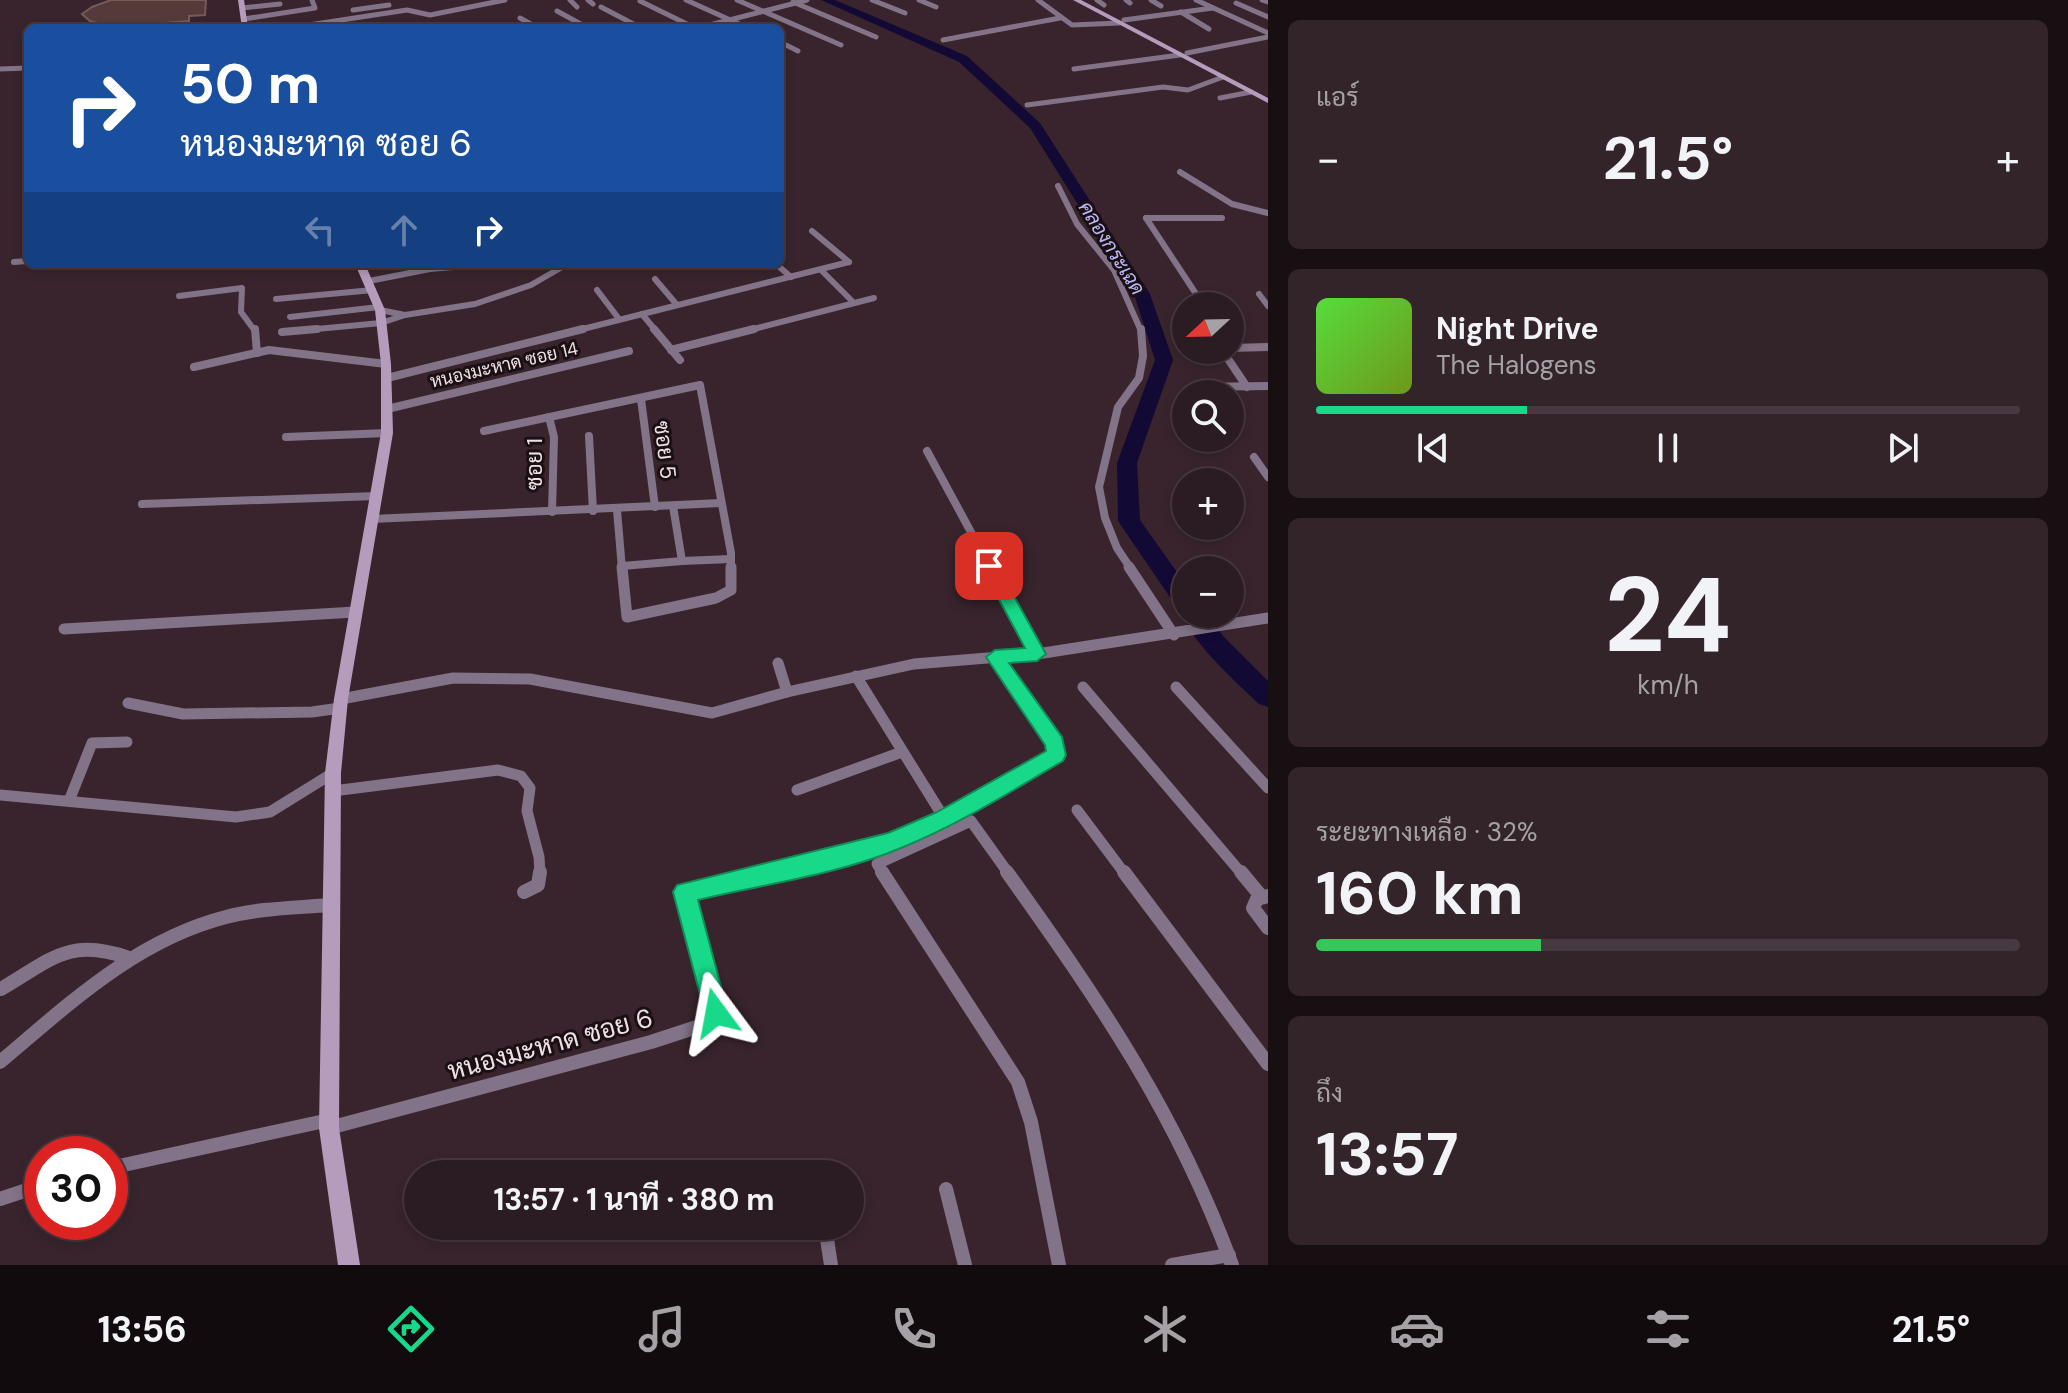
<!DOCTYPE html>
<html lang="th">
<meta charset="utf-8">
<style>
body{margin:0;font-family:"DM Sans",Sarabun,sans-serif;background:#33242a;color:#f1f3f6;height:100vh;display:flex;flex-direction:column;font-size:30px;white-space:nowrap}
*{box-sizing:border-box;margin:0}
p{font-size:26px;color:#a6a1a5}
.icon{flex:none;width:44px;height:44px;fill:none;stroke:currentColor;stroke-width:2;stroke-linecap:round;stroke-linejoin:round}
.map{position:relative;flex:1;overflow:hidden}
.panel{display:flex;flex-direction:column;gap:20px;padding:20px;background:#180f13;width:800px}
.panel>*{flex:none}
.banner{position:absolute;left:24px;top:24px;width:760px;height:244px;border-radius:12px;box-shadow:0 4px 12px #0003,0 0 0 2px #473940;background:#1a4fa0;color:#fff;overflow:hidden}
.needle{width:52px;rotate:248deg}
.controls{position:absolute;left:1172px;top:292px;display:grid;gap:16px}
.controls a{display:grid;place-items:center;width:72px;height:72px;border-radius:50%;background:#2b1b22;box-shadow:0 4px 12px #0003,0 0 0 2px #473940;font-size:40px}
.speed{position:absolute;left:24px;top:1136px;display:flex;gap:16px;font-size:40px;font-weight:700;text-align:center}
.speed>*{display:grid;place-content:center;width:104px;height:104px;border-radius:50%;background:#2b1b22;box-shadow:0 4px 12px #0003,0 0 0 2px #473940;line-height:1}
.speed .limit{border:12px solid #d22;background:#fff;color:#111}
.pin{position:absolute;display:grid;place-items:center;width:68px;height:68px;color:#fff;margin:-34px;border-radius:16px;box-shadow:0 4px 12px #0006}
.me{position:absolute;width:88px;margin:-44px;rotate:347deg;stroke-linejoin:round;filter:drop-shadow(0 0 6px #0008)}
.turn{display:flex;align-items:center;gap:28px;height:168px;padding:0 24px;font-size:36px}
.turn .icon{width:104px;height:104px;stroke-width:2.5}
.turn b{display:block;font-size:56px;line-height:68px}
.lanes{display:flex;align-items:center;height:76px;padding:0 24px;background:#0003;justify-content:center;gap:40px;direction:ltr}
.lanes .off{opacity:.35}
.big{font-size:60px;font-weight:700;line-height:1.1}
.panel .card{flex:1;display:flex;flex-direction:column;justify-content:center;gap:12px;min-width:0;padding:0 28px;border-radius:12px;background:#33242a}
.panel .dial{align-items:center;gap:0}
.dial b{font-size:104px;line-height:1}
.song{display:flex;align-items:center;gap:24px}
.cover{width:96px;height:96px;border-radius:12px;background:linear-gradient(135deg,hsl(110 70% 55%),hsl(80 70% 35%))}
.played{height:8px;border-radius:4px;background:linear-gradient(90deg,#18d989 30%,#473940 30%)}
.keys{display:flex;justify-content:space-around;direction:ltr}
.heat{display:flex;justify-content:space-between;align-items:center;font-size:44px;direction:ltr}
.charge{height:12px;border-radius:6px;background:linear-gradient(90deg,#34c759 32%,#473940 0)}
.trip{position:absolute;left:404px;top:1160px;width:460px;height:80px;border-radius:40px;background:#2b1b22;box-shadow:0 4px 12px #0003,0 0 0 2px #473940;font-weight:700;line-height:80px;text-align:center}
.dock{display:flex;height:128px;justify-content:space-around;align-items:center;background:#110b0e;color:#a6a1a5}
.dock .icon{width:56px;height:56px}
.dock .selected{color:#18d989}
.dock b{font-size:36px;color:#f1f3f6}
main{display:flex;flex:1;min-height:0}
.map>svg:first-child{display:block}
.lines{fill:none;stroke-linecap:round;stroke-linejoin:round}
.river{fill:#130935;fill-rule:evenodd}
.building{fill:#543b39;stroke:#755a58;stroke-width:2}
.street-far4{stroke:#837388;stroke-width:5}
.street-far3{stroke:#837388;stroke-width:6}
.street-far2{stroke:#837388;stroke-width:8}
.street-far1{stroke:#837388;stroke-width:11}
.street{stroke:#837388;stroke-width:14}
.secondary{fill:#b69cbc;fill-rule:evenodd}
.route{fill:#18d989;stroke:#108d59;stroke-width:2}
.labels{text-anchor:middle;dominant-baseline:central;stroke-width:6;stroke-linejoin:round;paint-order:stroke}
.far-street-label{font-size:18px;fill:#efe0e6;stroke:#1a1014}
.far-water-label{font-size:20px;font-style:italic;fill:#bdbafa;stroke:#1a1014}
.street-label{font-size:22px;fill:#efe0e6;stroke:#1a1014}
.near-street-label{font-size:26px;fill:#efe0e6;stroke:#1a1014}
</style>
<main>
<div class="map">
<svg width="1268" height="1265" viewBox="0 0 1268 1265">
<rect width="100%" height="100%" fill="#39242d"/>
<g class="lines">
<path class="river" d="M 821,0 L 835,0 L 967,56 L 1040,123 L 1150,294 L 1173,360 L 1137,463 L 1140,520 L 1186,585 L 1186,614 L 1207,614 L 1223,636 L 1268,681 L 1268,707 L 1259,704 C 1240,685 1183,636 1184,611 L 1178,609 L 1118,521 L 1117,463 L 1155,360 L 1134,294 L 1030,128 L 959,62 Z"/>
</g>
<polygon class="building" points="111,0 206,0 205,15 189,16 189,21 101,28 102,24 90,21 82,14 92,7"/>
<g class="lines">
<g class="street-far4">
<polyline points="570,0 577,7"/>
<polyline points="588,0 593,4"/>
<polyline points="686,0 748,28"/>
<polyline points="737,0 841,45"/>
<polyline points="872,0 905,13"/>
<polyline points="919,0 936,7"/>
<polyline points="1038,0 1072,25 1119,23"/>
<polyline points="1097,0 1104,5"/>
<polyline points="1126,0 1130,3"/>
<polyline points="1151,0 1161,6"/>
<polyline points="1196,0 1268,33"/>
<polyline points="1262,0 1268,2"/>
<polyline points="640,1 695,28"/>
<polyline points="793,2 876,37"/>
<polyline points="1236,3 1268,17"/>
<polyline points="601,7 641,28"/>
<polyline points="242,8 280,4"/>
<polyline points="353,10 389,5"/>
<polyline points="557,11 588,28"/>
<polyline points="1181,12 1209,29"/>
<polyline points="520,18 538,28"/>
<polyline points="244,19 315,8 312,0"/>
<polyline points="1124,20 1213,8"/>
<polyline points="289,28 407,10 430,15 505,0"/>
<polyline points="698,28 807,0"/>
<polyline points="943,40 1060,18"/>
<polyline points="780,42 798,51"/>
<polyline points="1187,53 1268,37"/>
<polyline points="0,69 28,68"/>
<polyline points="1074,69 1180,55"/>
<polyline points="1220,98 1251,92"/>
<polyline points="1027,105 1163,87 1188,90 1223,77"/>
</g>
<g class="street-far3">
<polyline points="1180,172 1232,204 1268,213"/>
<polyline points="1058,186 1077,224 1114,270 1141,331"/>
<polyline points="1146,218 1204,306"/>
<polyline points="1146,218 1222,218"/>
<polyline points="812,231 849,262"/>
<polyline points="14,262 28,261"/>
<polyline points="776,264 791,277"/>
<polyline points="821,270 854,303"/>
<polyline points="655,279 677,305"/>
<polyline points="369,281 430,269 489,264"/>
<polyline points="597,290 619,319"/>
<polyline points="1259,294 1268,306"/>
<polyline points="179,296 242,288 241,312 255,331"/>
<polyline points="276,299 373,290"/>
<polyline points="380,310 405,315"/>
<polyline points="642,314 656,331"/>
<polyline points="290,317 379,307"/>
<polyline points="295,331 381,323 405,315 475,304 531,285 562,267 586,264"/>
<polyline points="575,331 849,262"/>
<polyline points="746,331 874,298"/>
</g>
<g class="street-far2">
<polyline points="255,329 257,353"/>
<polyline points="654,329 680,360"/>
<polyline points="282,332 317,329"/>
<polyline points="1230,348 1268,347"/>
<polyline points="671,350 754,329"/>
<polyline points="1222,350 1247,387"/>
<polyline points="194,367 269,350 386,364"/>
<polyline points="387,378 583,329"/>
<polyline points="1195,387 1268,386"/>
<polyline points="641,399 655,507"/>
<polyline points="387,409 629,351"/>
<polyline points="549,417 554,437 552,512"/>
<polyline points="484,431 700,385 731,553 731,569"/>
<polyline points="589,436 593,511"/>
<polyline points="286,437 387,433"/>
<polyline points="927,451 991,569"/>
<polyline points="1254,457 1268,477"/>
<polyline points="142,504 376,496"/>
<polyline points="617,510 622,569"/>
<polyline points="372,519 721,503"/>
<polyline points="682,561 731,559"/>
<polyline points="622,566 682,561 673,506"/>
<polyline points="1131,569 1117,548 1105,518 1099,487 1118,407 1139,378 1143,356 1141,329"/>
</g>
<g class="street-far1">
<polyline points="622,567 627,617 716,598 731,590 731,567"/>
<polyline points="990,567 1037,654"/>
<polyline points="1129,567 1174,635"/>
<polyline points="64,629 355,612"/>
<polyline points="778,663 787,692"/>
<polyline points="856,676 944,818"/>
<polyline points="1083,687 1242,874"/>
<polyline points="1176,687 1268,788"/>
<polyline points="341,699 453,678 530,679 712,713 787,692 914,664 1037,654 1268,618"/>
<polyline points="128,703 183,714 312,712 340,708"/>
<polyline points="797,790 902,752"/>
<polyline points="333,791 498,770 521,776 530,788 527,811 539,857 540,874"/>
<polyline points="0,795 236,817 270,812 333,773"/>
<polyline points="69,801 92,743 127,742"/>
<polyline points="1077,810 1125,874"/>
<path d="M 765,874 C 807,865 850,857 891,842 C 949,819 1002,785 1056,755 L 1055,743 L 995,657"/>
<polyline points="884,874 877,864 971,821 1009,874"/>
</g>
<g class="street">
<polyline points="882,872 1018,1082 1031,1122 1059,1265"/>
<path d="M 1007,872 C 1099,1001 1177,1114 1232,1265"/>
<polyline points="1124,872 1268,1064"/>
<polyline points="1241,872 1261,896"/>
<polyline points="524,892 538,885 540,872"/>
<polyline points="1268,896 1257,899 1253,908 1268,928"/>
<path d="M 1,989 C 52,959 69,937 129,958"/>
<path d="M 0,1062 C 69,1004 136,940 226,917 C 260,908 295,908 330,905"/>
<polyline points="329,1128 651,1042 706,1024 714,1017 717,1008 685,892 774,872"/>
<polyline points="110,1168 329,1120"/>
<polyline points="946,1189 965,1265"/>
<polyline points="0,1199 42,1185"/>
<polyline points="825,1226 831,1265"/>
<polyline points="1172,1265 1229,1255"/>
</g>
<g class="secondary">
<polygon points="238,0 244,0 248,28 242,28"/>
<polygon points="1073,0 1081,0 1268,98 1268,103"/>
<polygon points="355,264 365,264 385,310 391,364 393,433 348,699 341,773 339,1128 360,1265 338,1265 319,1128 325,773 334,699 381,433 381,364 375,310"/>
</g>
</g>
<path class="route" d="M 989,560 L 995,562 L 1046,654 L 1037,661 L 1009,663 L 1062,737 L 1066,755 L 1063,761 C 1010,792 958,825 901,848 C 837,875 765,884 698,900 L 728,1013 L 724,1021 L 716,1025 L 707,1021 L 673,892 L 677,885 L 888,833 L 937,812 L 1046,751 L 1045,745 L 986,657 L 995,650 L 1025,648 L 981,566 Z"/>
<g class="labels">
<g class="far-street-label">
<text transform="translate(504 365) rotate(-13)">หนองมะหาด ซอย 14</text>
</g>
<g class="far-water-label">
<text transform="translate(1112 248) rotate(58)">คลองกระเฉด</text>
</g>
<g class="street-label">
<text transform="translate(665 450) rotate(83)">ซอย 5</text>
<text transform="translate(534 464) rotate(-90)">ซอย 1</text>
</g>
<g class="near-street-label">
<text transform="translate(550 1044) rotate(-15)">หนองมะหาด ซอย 6</text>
</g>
</g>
</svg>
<div class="controls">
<a><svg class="needle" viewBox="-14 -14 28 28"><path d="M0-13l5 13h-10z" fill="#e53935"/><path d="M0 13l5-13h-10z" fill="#a6a1a5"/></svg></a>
<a><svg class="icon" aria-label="search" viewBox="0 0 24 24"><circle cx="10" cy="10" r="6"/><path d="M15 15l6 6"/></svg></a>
<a>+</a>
<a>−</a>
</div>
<div class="speed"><div class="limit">30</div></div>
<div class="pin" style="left:989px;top:566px;background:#d93025"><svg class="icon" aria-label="arrive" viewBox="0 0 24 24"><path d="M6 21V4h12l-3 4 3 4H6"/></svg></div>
<svg class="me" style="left:716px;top:1013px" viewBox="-20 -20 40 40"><path d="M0-17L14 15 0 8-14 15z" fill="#18d989" stroke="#fff" stroke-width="4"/></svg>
<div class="trip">13:57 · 1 นาที · 380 m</div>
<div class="banner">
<div class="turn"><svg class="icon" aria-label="right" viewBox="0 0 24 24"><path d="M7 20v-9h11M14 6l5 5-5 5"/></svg><div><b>50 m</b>หนองมะหาด ซอย 6</div></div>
<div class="lanes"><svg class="icon off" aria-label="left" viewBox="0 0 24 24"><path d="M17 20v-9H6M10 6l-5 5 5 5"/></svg><svg class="icon off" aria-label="ahead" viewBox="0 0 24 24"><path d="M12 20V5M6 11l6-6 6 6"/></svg><svg class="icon" aria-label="right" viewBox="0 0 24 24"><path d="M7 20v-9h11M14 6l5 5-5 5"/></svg></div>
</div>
</div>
<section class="panel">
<div class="card"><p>แอร์</p>
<div class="heat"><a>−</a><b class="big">21.5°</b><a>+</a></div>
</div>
<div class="card">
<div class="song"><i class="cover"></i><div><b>Night Drive</b><p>The Halogens</p></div></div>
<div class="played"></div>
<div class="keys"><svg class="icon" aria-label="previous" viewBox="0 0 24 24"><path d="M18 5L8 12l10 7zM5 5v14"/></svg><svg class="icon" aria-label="pause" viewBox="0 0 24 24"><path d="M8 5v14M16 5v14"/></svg><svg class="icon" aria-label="next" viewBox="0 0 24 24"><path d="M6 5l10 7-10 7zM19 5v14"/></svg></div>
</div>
<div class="card dial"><b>24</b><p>km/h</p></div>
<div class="card"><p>ระยะทางเหลือ · 32%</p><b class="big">160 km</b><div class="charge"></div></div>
<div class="card"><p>ถึง</p><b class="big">13:57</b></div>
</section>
</main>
<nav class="dock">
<b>13:56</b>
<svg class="icon selected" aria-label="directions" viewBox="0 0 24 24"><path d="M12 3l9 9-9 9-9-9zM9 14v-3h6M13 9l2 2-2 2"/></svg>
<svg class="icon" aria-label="music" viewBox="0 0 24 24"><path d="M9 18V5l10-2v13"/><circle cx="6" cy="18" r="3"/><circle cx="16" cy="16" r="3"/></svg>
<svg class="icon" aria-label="phone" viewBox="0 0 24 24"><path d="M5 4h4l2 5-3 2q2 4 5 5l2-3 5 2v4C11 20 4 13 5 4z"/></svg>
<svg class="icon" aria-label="climate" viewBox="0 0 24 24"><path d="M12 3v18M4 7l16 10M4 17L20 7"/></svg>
<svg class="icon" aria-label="car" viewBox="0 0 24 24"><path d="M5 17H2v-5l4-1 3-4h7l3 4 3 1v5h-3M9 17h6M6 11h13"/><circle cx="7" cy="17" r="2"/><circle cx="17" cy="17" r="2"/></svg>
<svg class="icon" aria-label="filters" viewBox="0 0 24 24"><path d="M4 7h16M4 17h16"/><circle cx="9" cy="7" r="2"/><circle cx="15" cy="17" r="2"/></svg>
<b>21.5°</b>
</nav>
